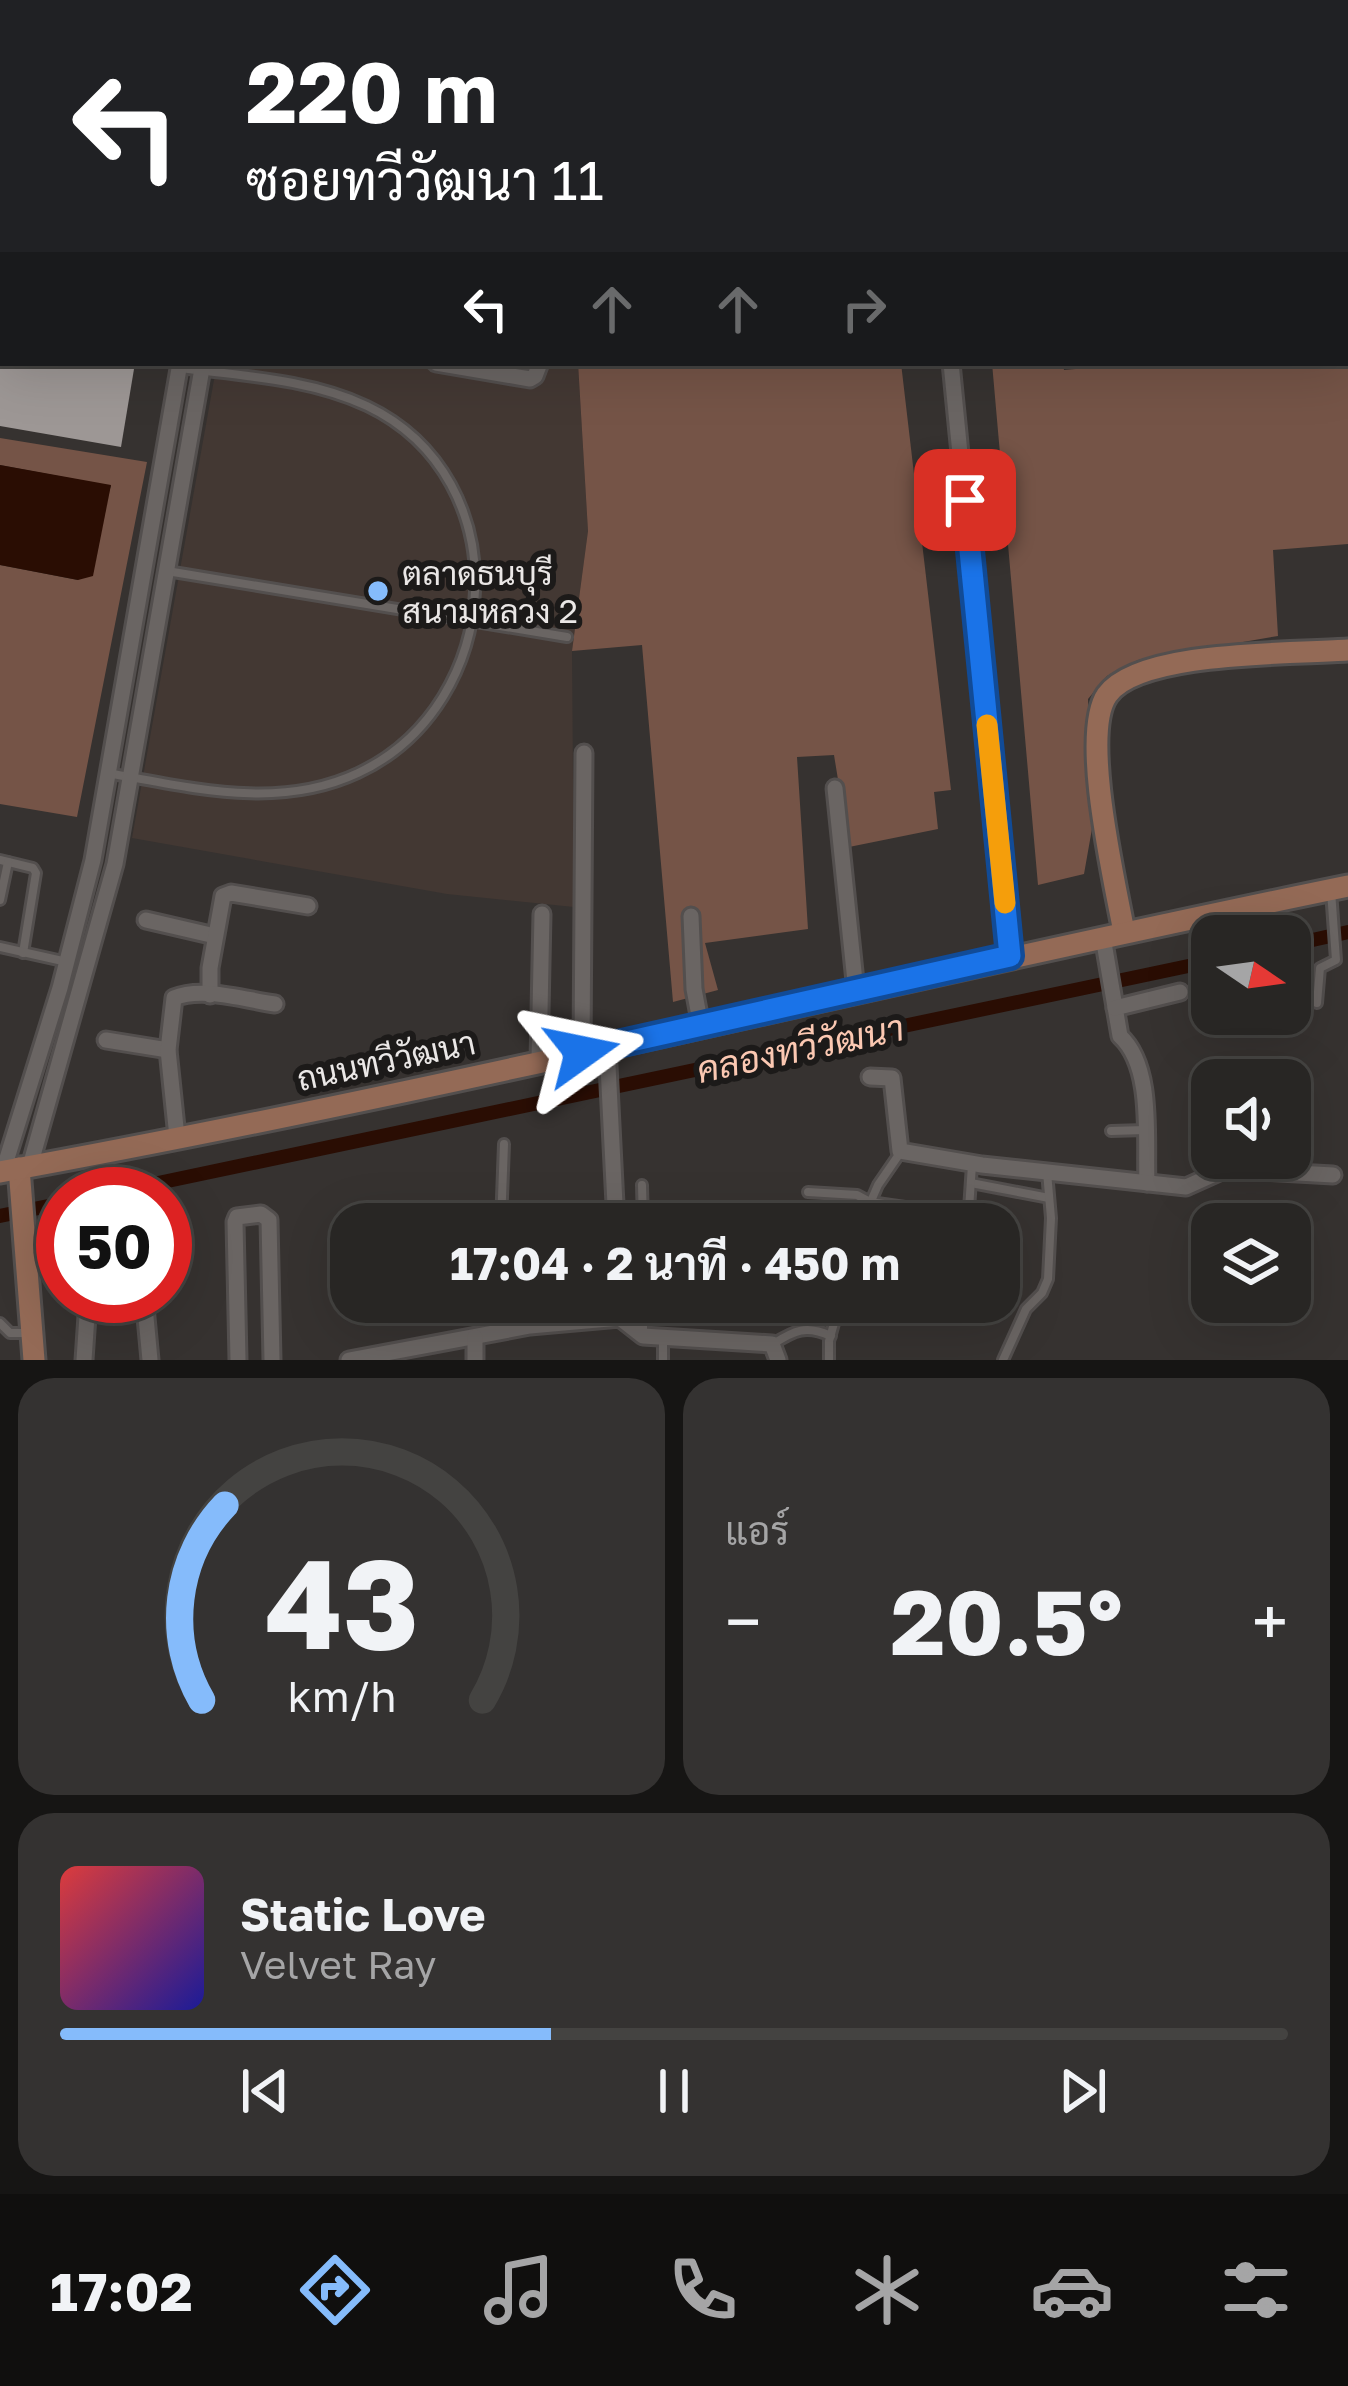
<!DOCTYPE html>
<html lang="th">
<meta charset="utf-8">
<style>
body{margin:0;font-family:"Golos Text",Sarabun,sans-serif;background:#343231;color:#f1f3f6;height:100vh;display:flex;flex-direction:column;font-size:45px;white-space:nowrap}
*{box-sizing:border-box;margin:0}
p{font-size:39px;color:#a5a5a6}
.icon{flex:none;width:66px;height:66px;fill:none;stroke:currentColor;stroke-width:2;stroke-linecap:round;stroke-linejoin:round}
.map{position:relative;height:1360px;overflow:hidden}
.drawer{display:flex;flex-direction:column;gap:18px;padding:18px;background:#161514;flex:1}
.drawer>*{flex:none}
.banner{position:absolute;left:0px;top:0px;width:1350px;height:366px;box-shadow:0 12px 48px #0002,0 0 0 3px #444341;background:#202124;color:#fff;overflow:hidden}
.needle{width:78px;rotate:103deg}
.buttons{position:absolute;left:1191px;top:915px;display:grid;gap:24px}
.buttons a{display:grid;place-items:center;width:120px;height:120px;border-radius:24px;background:#282624;box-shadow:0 12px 48px #0002,0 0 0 3px #444341;font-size:60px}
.speed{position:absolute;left:36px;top:1167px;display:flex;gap:24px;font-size:60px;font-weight:700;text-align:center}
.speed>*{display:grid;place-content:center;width:156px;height:156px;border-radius:50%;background:#282624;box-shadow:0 12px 48px #0002,0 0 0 3px #444341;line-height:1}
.speed .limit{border:18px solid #d22;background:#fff;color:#111}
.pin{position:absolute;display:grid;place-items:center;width:102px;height:102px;color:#fff;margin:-51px;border-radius:24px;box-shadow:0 6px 18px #0006}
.me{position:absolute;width:132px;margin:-66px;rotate:78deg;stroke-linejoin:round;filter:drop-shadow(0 0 9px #0008)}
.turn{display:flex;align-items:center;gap:42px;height:252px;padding:0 48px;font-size:54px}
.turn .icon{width:156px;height:156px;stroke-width:2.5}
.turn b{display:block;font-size:84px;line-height:102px}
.lanes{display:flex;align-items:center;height:114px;padding:0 48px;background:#0003;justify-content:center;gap:60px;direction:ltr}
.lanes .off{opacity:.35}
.big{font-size:90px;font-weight:700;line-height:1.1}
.drawer .widget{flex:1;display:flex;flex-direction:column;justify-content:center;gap:18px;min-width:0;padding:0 42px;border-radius:36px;background:#343231}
.drawer .dial{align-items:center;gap:0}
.dial svg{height:312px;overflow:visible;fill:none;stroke:#444341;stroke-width:7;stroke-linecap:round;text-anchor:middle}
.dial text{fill:#f1f3f6;stroke:none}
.song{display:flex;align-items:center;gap:36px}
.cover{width:144px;height:144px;border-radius:18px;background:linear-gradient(135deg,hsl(0 70% 55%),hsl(240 70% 35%))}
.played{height:12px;border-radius:6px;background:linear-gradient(90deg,#85bbfb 40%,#444341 40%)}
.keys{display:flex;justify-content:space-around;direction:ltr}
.heat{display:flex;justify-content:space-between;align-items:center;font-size:66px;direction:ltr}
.drawer .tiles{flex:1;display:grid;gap:18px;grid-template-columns:1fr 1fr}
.widget:last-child{grid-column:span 2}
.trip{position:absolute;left:330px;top:1203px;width:690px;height:120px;border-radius:36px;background:#282624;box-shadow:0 12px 48px #0002,0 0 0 3px #444341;font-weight:700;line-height:120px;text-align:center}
.tab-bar{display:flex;height:192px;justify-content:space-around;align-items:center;background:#100f0e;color:#a5a5a6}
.tab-bar .icon{width:84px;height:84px}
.tab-bar .current{color:#85bbfb}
.tab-bar b{font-size:54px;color:#f1f3f6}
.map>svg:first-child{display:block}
.built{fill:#433833}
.green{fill:#755447}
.water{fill:#2a0d03}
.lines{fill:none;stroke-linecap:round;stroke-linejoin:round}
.canal{stroke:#2a0d03;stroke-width:14}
.building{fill:#9d9795}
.lane-casing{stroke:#534f4e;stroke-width:14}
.street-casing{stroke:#534f4e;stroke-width:21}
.secondary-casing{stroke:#534f4e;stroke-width:27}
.lane{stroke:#6a6563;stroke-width:8}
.street{stroke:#6a6563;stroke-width:15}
.secondary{stroke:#946a56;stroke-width:21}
.route-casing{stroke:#114b97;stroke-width:30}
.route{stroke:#1a73e8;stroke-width:21}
.slow{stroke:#f59e0b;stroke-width:21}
.poi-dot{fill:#85bbfb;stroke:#1c1a19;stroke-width:4.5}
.labels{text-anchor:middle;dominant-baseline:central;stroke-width:12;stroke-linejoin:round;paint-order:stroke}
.poi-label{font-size:33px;fill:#eae7e6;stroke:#1c1a19;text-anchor:start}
.street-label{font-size:33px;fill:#eae7e6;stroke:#1c1a19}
.water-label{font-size:36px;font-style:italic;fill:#fbc8b2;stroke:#1c1a19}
</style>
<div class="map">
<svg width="1348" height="1360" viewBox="0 0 1348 1360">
<rect width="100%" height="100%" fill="#363230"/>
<g class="built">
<polygon points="0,0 542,0 542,3 3,3 3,303"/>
<polygon points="217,363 578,363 588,531 572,651 574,907 447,894 132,838"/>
</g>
<g class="green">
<polygon points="542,0 1159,0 1146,3"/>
<polygon points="1348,346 1348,544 1273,550 1278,636 1138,660 1107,676 1088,699 1093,823 1084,874 1038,885 992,363 1063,363 1064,370 1144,363 1347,363"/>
<polygon points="578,363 901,363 951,790 934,792 938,829 849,847 834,755 797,757 808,929 705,943 718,990 673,1002 642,645 572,651 588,531"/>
<polygon points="0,438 147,462 77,817 0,804 0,565 78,580 111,486 0,465"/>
</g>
<polygon class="water" points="0,465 111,485 93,576 78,580 0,565"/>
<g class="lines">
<g class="canal">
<polyline points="1290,945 1348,932"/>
<polyline points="106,1194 1212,961"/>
<polyline points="0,1216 63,1203"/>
</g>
</g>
<polygon class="building" points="0,363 135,363 121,447 0,426"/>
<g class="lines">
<g class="lane-casing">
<g id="lane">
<polyline points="514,0 515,3"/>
<polyline points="1129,3 1145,0"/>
<polyline points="1347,16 1348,16"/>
<polyline points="1347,54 1348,57"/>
<polyline points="0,193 3,193"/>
<polyline points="1347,300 1348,300"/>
<polyline points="167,571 567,637"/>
<path d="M 107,773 C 190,787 277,811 358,773 C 505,704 520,479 367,406 C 310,379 242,376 180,368"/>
<polyline points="0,860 33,868 36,873 23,953"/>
<polyline points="0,900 8,862"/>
<polyline points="1244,908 1250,936"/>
<polyline points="0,947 67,962"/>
<polyline points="1201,1000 1212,997"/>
<polyline points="1317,1003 1320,968 1336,960 1331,891"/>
<polyline points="1265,1014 1266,1022"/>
<polyline points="1111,1131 1145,1130"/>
<polyline points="971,1183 1049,1198"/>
<polyline points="642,1185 643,1224"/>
<polyline points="808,1192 857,1195 870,1202 954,1214"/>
<polyline points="501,1224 504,1144"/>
<polyline points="861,1224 878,1185 900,1153"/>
<polyline points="968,1224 972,1165"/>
<polyline points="999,1295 1013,1299"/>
<polyline points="643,1302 643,1336"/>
<polyline points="0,1323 10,1333 30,1333"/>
<polyline points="499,1330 499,1302"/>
<polyline points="663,1339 663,1360"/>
<path d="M 773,1344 C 795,1330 806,1325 831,1336"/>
<polyline points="829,1360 829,1341 840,1302"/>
<polyline points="1003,1360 1026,1309 1042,1293 1048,1279 1051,1218 1047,1172"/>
</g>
</g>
<g class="street-casing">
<g id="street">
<polyline points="57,0 71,2"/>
<polyline points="155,3 156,0"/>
<polyline points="304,3 305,0"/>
<polyline points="1347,211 1348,211"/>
<polyline points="0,248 3,249"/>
<polyline points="0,290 3,290"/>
<polyline points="436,363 530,379 535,376 540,363"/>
<polyline points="951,363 1010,956"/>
<polyline points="835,788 856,991"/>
<polyline points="691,916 694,989 701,1026"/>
<polyline points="146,920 215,936"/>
<path d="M 1103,937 L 1120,1036 C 1154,1067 1145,1139 1147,1183"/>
<polyline points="210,995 210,968 223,896 231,893 308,906"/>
<polyline points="1115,1008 1180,992"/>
<polyline points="106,1040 168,1050"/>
<polyline points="607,1046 616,1224"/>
<polyline points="582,1052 584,753"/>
<polyline points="539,1061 542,914"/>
<polyline points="870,1077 892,1078 900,1151 982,1165 1186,1187 1226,1169 1333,1175"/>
<path d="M 177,1137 L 168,1050 L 174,998 C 202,986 246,1000 275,1004"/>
<polyline points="30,1166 115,864 203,363"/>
<polyline points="3,1171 60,988 93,860 180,363"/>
<polyline points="82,1296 87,1316 84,1360"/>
<polyline points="144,1296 150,1360"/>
<polyline points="238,1360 235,1222 237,1217 261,1214 269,1220 272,1360"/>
<polyline points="349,1360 530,1326 620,1318 643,1336 772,1344 778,1360"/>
<polyline points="475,1360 475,1337"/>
</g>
</g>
<g class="secondary-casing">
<g id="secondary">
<path d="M 1124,932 C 1115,883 1080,734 1107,695 C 1139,650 1294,654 1348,650"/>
<polyline points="19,1168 34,1360"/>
<path d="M 0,1172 C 452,1090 898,978 1348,886"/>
</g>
</g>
<use href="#lane" class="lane"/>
<use href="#street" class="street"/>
<use href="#secondary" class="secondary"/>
</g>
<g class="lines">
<g class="route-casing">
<polyline id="route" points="582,1052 1010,956 965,500"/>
</g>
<use href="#route" class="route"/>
<polyline class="slow" points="987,725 1005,903"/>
</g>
<circle class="poi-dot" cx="378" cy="591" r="12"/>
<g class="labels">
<g class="poi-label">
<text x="402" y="572">ตลาดธนบุรี<tspan x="402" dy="38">สนามหลวง 2</tspan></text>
</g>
<g class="street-label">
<text transform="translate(386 1060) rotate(-12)">ถนนทวีวัฒนา</text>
</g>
<g class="water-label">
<text transform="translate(800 1048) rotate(-12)">คลองทวีวัฒนา</text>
</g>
</g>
</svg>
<div class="buttons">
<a><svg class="needle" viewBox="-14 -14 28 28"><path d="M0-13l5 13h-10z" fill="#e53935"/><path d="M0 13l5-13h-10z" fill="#a5a5a6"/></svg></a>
<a><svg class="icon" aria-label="sound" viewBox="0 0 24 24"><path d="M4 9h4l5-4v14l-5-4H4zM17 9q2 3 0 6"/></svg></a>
<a><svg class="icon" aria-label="layers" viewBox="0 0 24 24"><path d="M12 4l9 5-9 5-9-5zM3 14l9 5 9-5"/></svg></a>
</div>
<div class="speed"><div class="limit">50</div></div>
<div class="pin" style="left:965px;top:500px;background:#d93025"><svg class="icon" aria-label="arrive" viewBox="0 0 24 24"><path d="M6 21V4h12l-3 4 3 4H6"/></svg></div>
<svg class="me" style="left:582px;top:1052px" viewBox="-20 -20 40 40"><path d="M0-17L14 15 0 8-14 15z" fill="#1a73e8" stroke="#fff" stroke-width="4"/></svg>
<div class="trip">17:04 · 2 นาที · 450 m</div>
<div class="banner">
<div class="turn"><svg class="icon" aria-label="left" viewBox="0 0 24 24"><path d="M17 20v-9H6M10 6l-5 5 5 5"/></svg><div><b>220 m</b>ซอยทวีวัฒนา 11</div></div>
<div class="lanes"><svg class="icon" aria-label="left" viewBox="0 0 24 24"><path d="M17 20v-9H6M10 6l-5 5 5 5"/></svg><svg class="icon off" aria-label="ahead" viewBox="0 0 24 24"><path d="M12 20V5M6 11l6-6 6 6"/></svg><svg class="icon off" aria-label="ahead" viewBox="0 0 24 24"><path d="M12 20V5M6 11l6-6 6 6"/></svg><svg class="icon off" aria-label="right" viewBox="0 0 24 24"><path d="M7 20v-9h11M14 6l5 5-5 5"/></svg></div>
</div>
</div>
<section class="drawer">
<div class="tiles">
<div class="widget dial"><svg viewBox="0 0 100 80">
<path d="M14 69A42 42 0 1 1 86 69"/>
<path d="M14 69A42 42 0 0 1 20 19" stroke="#85bbfb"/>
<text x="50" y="56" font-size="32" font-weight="700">43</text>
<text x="50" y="72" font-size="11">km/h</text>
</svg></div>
<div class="widget"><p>แอร์</p>
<div class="heat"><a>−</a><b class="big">20.5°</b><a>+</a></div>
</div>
<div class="widget">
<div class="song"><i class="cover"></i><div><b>Static Love</b><p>Velvet Ray</p></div></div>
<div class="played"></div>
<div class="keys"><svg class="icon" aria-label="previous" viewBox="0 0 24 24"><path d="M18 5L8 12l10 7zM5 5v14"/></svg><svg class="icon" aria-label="pause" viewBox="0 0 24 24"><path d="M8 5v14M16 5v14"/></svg><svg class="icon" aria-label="next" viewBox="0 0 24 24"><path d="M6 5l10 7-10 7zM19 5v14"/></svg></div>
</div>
</div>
</section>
<nav class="tab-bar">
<b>17:02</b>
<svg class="icon current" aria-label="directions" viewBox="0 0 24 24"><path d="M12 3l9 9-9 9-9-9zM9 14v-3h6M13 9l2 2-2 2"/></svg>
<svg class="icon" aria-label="music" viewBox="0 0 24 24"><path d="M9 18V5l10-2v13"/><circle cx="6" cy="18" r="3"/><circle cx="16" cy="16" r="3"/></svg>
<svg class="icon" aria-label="phone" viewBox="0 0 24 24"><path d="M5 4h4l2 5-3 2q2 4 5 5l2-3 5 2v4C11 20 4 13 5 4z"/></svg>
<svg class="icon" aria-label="climate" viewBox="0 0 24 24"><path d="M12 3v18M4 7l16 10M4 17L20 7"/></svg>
<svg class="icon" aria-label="car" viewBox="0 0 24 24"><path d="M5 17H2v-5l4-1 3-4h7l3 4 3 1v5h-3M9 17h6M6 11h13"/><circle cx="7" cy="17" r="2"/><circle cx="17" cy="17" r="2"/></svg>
<svg class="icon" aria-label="filters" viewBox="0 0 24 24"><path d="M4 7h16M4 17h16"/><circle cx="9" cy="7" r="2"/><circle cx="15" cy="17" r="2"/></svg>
</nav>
